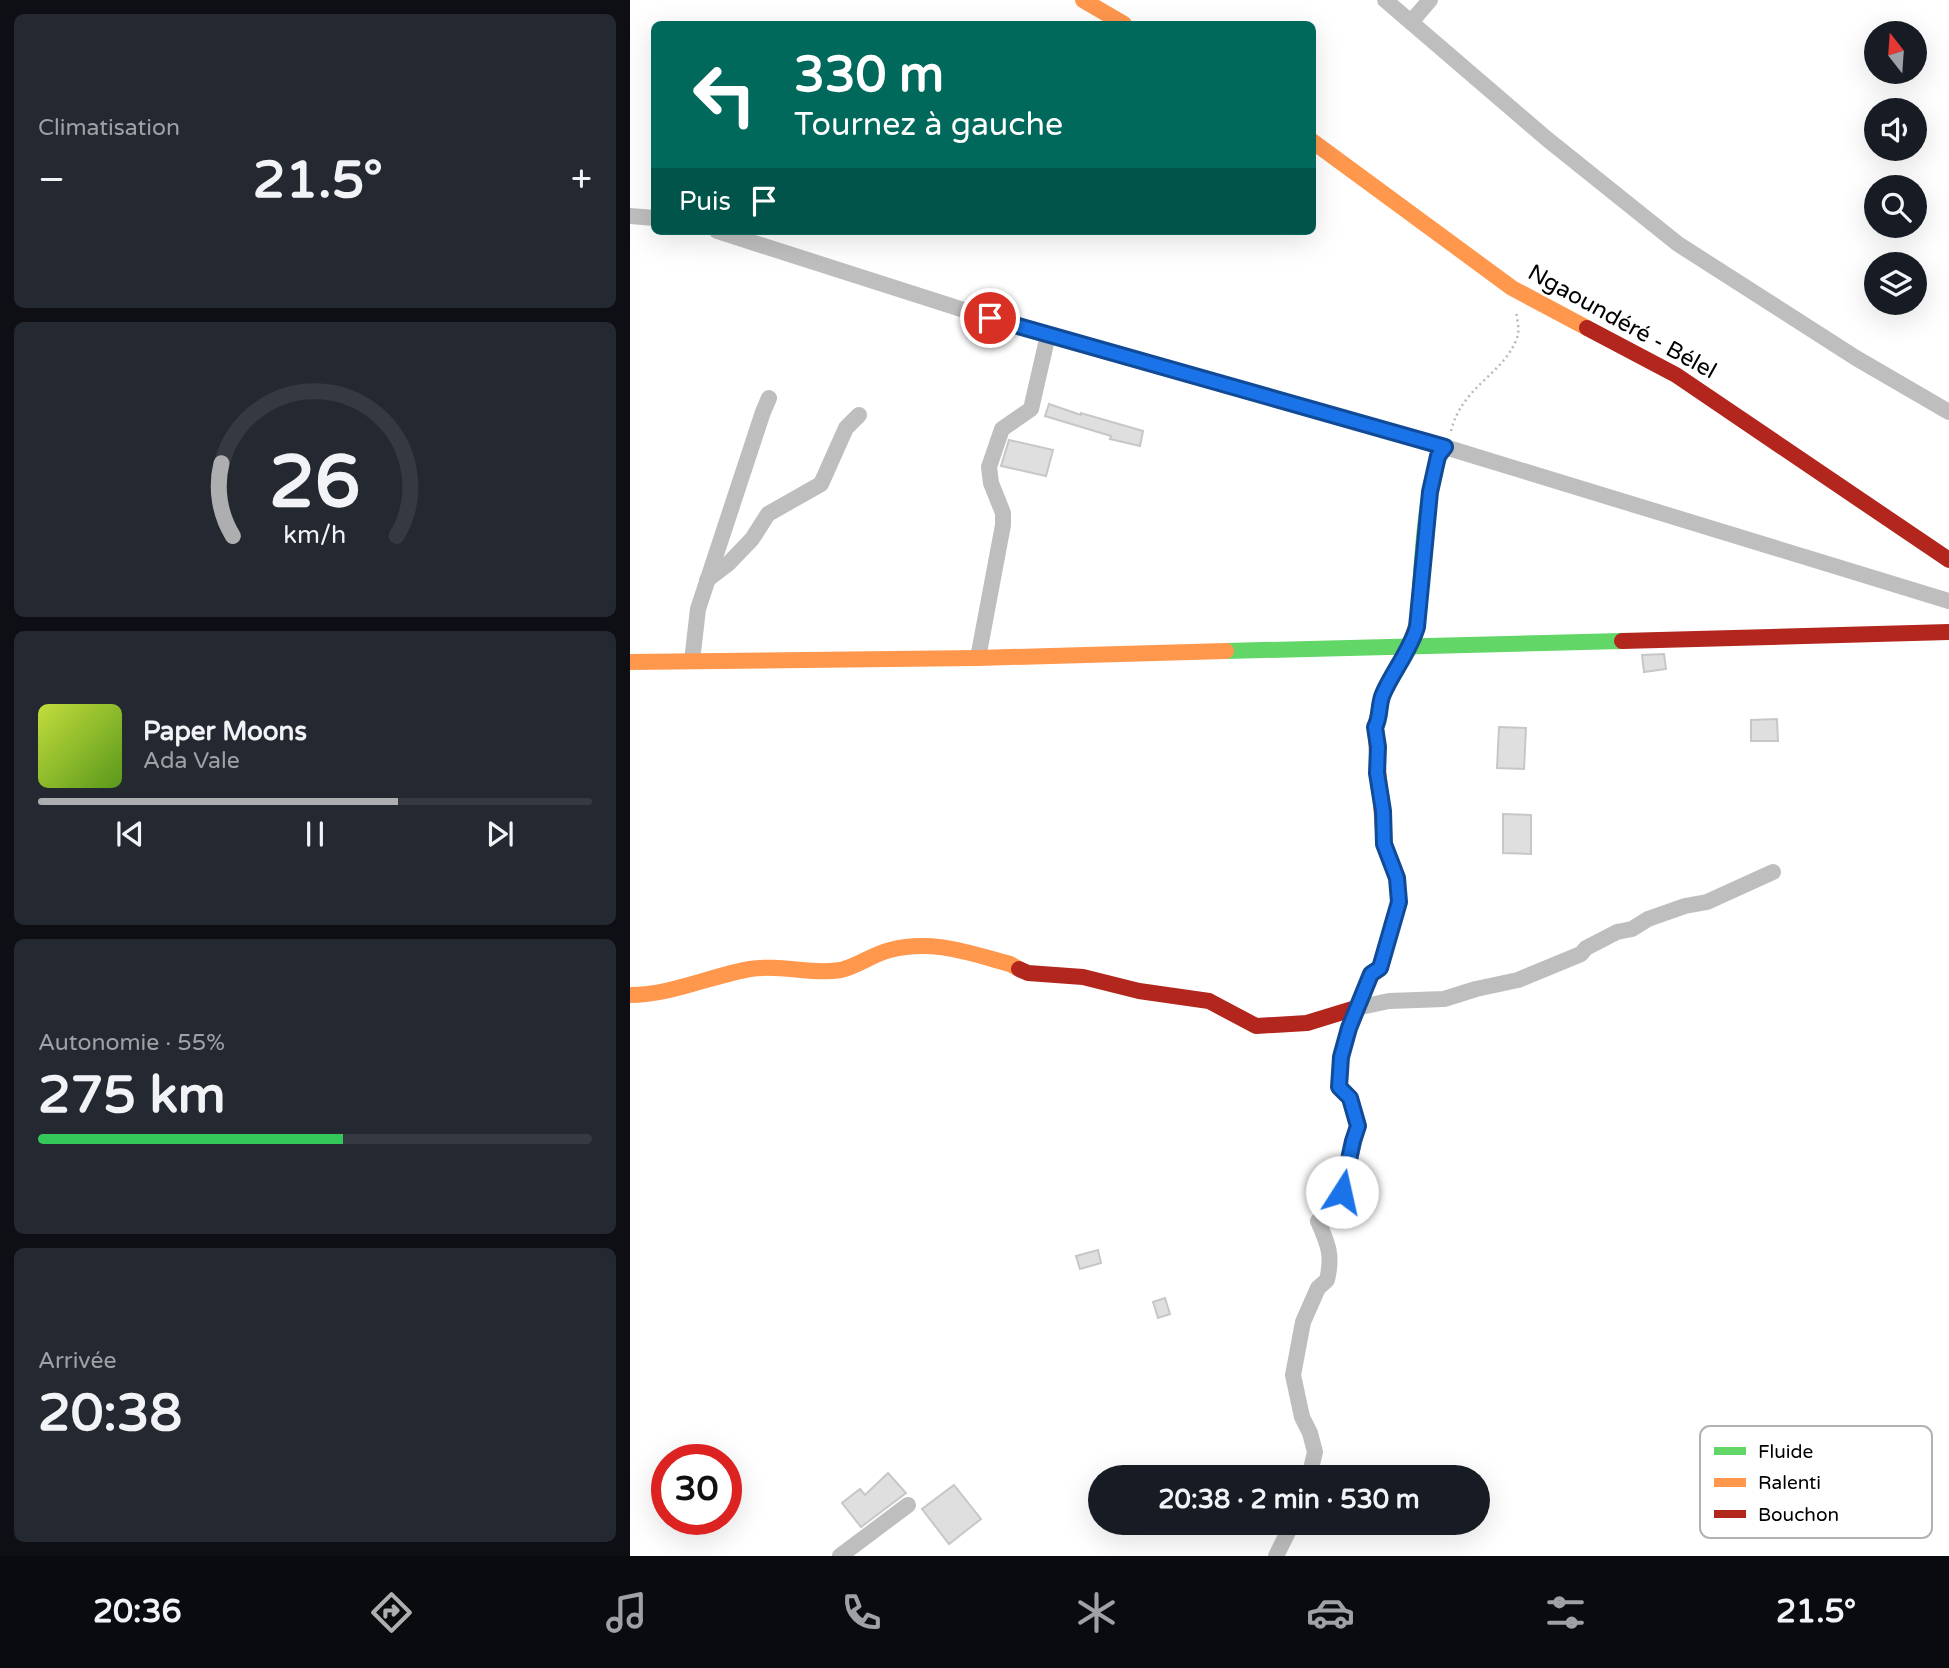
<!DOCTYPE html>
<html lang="fr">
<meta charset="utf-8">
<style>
body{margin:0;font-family:"Varela Round",sans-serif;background:#242831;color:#f1f3f6;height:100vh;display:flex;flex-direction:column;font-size:26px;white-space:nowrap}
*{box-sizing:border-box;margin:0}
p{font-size:23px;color:#9ea1a6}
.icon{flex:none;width:38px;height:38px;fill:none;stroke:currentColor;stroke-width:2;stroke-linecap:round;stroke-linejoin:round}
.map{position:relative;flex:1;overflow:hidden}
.panel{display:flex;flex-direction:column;gap:14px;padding:14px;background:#0d0f14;width:630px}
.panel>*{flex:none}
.hud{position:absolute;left:21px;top:21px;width:665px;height:214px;border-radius:10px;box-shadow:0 7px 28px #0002;background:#00695c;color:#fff;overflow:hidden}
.needle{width:46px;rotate:343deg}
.controls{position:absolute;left:1234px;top:21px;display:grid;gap:14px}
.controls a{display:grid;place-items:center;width:63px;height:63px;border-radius:50%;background:#171b24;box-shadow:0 7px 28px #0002;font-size:35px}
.speed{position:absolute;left:21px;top:1444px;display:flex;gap:14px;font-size:35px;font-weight:700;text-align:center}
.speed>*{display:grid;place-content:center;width:91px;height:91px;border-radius:50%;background:#171b24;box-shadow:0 7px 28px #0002;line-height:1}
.speed .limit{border:10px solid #d22;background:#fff;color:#111}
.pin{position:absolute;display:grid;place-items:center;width:60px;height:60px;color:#fff;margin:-30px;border:4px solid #fff;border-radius:50%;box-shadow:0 2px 7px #0007}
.me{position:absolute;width:77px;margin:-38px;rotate:10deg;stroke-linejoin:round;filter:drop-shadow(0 0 5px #0008)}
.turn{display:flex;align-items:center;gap:24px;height:147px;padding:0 28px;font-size:32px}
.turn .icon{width:91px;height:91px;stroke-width:2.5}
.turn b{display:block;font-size:49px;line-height:60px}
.then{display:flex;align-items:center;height:66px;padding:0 28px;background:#0003;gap:14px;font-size:26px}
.big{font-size:52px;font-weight:700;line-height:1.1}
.panel .tile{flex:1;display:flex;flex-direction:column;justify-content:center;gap:10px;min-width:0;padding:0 24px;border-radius:10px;background:#242831}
.panel .dial{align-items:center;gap:0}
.dial svg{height:182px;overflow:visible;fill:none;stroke:#363941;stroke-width:7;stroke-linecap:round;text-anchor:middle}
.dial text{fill:#f1f3f6;stroke:none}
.song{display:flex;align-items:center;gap:21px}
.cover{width:84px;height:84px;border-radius:10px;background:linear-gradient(135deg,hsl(70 70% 55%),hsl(90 70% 35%))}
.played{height:7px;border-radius:4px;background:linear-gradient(90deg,#adaeaf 65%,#363941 65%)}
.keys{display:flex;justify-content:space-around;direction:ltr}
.heat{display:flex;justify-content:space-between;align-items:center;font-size:38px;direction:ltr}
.charge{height:10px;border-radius:5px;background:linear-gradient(90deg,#34c759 55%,#363941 0)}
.trip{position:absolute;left:458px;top:1465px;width:402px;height:70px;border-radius:35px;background:#171b24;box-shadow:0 7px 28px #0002;font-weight:700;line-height:70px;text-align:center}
.dock{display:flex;height:112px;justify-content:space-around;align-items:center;background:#090b0e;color:#9ea1a6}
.dock .icon{width:49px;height:49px}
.dock .active{color:#adaeaf}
.dock b{font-size:32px;color:#f1f3f6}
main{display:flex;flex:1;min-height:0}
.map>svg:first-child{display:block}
.building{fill:#dfdfdf;stroke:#c7c7c7;stroke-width:2}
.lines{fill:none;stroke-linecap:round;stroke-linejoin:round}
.path{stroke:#b9b9b9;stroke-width:2.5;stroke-dasharray:2 3.5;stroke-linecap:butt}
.street{stroke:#bebebe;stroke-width:16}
.fast{stroke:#63d668;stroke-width:16}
.slow{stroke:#ff974d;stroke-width:16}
.jam{stroke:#b3261e;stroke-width:16}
.route-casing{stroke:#114b97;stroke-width:18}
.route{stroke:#1a73e8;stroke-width:12}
.labels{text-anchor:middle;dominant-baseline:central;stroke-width:5;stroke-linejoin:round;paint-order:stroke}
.street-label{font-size:23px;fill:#000;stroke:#fff}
.key{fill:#fff;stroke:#b2b2b2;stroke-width:2}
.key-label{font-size:19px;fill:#000}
</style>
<main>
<section class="panel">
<div class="tile"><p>Climatisation</p>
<div class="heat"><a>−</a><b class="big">21.5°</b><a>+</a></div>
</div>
<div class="tile dial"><svg viewBox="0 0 100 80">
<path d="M14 69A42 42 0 1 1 86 69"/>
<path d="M14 69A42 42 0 0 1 9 37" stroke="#adaeaf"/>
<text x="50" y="56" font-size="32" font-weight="700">26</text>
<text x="50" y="72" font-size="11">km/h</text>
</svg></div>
<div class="tile">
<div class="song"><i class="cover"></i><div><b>Paper Moons</b><p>Ada Vale</p></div></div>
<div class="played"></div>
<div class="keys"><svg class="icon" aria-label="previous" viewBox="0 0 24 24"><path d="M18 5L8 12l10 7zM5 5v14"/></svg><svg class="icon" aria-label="pause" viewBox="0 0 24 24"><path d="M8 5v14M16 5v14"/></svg><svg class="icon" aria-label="next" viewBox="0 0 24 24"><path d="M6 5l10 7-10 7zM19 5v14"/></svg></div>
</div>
<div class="tile"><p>Autonomie · 55%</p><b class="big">275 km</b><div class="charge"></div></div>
<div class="tile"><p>Arrivée</p><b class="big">20:38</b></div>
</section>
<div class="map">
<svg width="1319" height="1556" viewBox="0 0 1319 1556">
<rect width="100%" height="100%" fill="#fff"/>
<g class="building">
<polygon points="419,404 451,415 451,413 513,431 510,446 480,439 481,436 415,416"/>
<polygon points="379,440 423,450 416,476 371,466"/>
<polygon points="1034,654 1036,669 1014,672 1012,655"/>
<polygon points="1147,719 1148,741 1121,741 1121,720"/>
<polygon points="869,727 896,728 894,769 867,768"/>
<polygon points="873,814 901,815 901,854 873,853"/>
<polygon points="468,1250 471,1263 450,1269 446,1256"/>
<polygon points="535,1298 540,1314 528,1318 523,1302"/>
<polygon points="258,1473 276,1493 231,1527 212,1503 230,1489 235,1495"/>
<polygon points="324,1485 351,1519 319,1544 292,1509"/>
</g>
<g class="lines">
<path class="path" d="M 821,431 C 832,386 874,374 887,338 C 890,330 887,319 886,311"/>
<g class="street">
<polyline points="755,0 917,139 1048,244 1226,358 1319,412"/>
<polyline points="781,22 800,0"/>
<polyline points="0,216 24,218"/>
<polyline points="87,231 384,326 815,447 1319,601"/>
<polyline points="77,580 98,564 122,539 138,514 191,484 216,428 229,415"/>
<polyline points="348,658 373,525 373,513 361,483 359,467 372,429 401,409 418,335"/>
<polyline points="62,661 68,609 133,412 139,398"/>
<path d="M 679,1477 L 685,1452 L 680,1433 L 672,1417 L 663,1375 L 673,1322 L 688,1288 L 697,1280 C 703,1255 698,1244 688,1221 L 712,1192 L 728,1126 L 720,1098 L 709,1087 L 711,1057 L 726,1008 L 759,1001 L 814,999 L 846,989 L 888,980 L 951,954 L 956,948 L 987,932 L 1002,929 L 1018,919 L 1055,906 L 1077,902 L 1143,872"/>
<polyline points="210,1556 278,1505"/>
<polyline points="646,1556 663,1522"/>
</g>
<g class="fast">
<path d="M 788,620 C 791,582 794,473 815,447"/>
<polyline points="596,651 992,641"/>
</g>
<g class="slow">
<polyline points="453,0 494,24"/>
<polyline points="682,141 882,288 957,328"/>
<polyline points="0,662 348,658 596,651"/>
<path d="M 0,995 C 41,995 80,976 120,969 C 150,964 182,975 211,970 C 228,966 243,954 260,950 C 303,939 339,953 380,964 L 389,969"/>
<polyline points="728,1005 741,976 750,968 769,902 767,878 754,844 745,727 753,694 780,644 788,620"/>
</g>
<g class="jam">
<polyline points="957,328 1046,375 1319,560"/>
<polyline points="992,641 1319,632"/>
<polyline points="389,969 398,973 453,977 509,991 579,1001 626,1026 677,1023 726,1008 728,1005"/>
</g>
</g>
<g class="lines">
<g class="route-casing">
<path id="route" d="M 360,318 L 815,447 L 808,456 L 800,492 L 787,627 C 780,651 763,671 753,694 C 748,705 751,717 745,727 L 748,747 L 747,773 L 753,811 L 754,844 L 767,878 L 769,902 L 750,968 L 741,974 L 719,1028 L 711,1057 L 709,1087 L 720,1098 L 728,1126 L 723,1141 L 712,1192"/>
</g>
<use href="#route" class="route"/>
</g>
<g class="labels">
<g class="street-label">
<text transform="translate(992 322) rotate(29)">Ngaoundéré - Bélel</text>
</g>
</g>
<rect x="1070" y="1426" width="232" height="112" rx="10" class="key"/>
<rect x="1084" y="1447" width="32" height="8" fill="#63d668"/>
<rect x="1084" y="1478" width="32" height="9" fill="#ff974d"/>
<rect x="1084" y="1510" width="32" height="8" fill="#b3261e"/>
<g class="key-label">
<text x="1128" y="1458">Fluide</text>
<text x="1128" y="1489">Ralenti</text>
<text x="1128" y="1521">Bouchon</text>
</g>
</svg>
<div class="controls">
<a><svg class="needle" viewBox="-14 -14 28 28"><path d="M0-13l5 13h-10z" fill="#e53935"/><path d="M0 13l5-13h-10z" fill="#9ea1a6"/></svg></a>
<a><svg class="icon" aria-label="sound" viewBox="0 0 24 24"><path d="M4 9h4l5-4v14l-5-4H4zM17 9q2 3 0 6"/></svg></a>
<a><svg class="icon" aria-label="search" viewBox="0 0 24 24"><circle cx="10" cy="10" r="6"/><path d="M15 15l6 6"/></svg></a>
<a><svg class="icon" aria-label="layers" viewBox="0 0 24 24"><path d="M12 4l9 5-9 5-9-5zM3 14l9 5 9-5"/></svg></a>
</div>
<div class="speed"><div class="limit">30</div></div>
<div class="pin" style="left:360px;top:318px;background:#d93025"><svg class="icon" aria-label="arrive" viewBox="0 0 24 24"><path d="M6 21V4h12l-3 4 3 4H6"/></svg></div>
<svg class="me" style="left:712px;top:1192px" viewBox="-20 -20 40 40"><circle r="19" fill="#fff"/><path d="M0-13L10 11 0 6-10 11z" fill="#1a73e8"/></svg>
<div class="trip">20:38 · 2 min · 530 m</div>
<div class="hud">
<div class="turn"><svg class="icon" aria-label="left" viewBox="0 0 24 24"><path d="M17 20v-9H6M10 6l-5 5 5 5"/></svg><div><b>330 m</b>Tournez à gauche</div></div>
<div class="then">Puis<svg class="icon" aria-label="arrive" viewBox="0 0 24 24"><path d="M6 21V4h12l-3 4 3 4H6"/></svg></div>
</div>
</div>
</main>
<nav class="dock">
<b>20:36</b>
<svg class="icon active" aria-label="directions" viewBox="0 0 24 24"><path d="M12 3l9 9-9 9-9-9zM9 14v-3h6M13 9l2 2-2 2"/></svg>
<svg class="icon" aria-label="music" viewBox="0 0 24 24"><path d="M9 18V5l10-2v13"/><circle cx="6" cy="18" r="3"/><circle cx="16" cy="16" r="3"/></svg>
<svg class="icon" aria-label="phone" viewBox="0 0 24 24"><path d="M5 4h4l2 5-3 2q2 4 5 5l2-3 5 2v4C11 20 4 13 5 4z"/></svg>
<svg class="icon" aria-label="climate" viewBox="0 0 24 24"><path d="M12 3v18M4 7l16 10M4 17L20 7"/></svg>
<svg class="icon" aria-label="car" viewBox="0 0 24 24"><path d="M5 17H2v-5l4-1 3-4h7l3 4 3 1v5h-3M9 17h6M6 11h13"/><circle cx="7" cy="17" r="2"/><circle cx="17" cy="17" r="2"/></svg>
<svg class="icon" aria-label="filters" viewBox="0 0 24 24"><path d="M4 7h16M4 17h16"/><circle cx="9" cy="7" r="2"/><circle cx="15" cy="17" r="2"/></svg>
<b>21.5°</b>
</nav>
